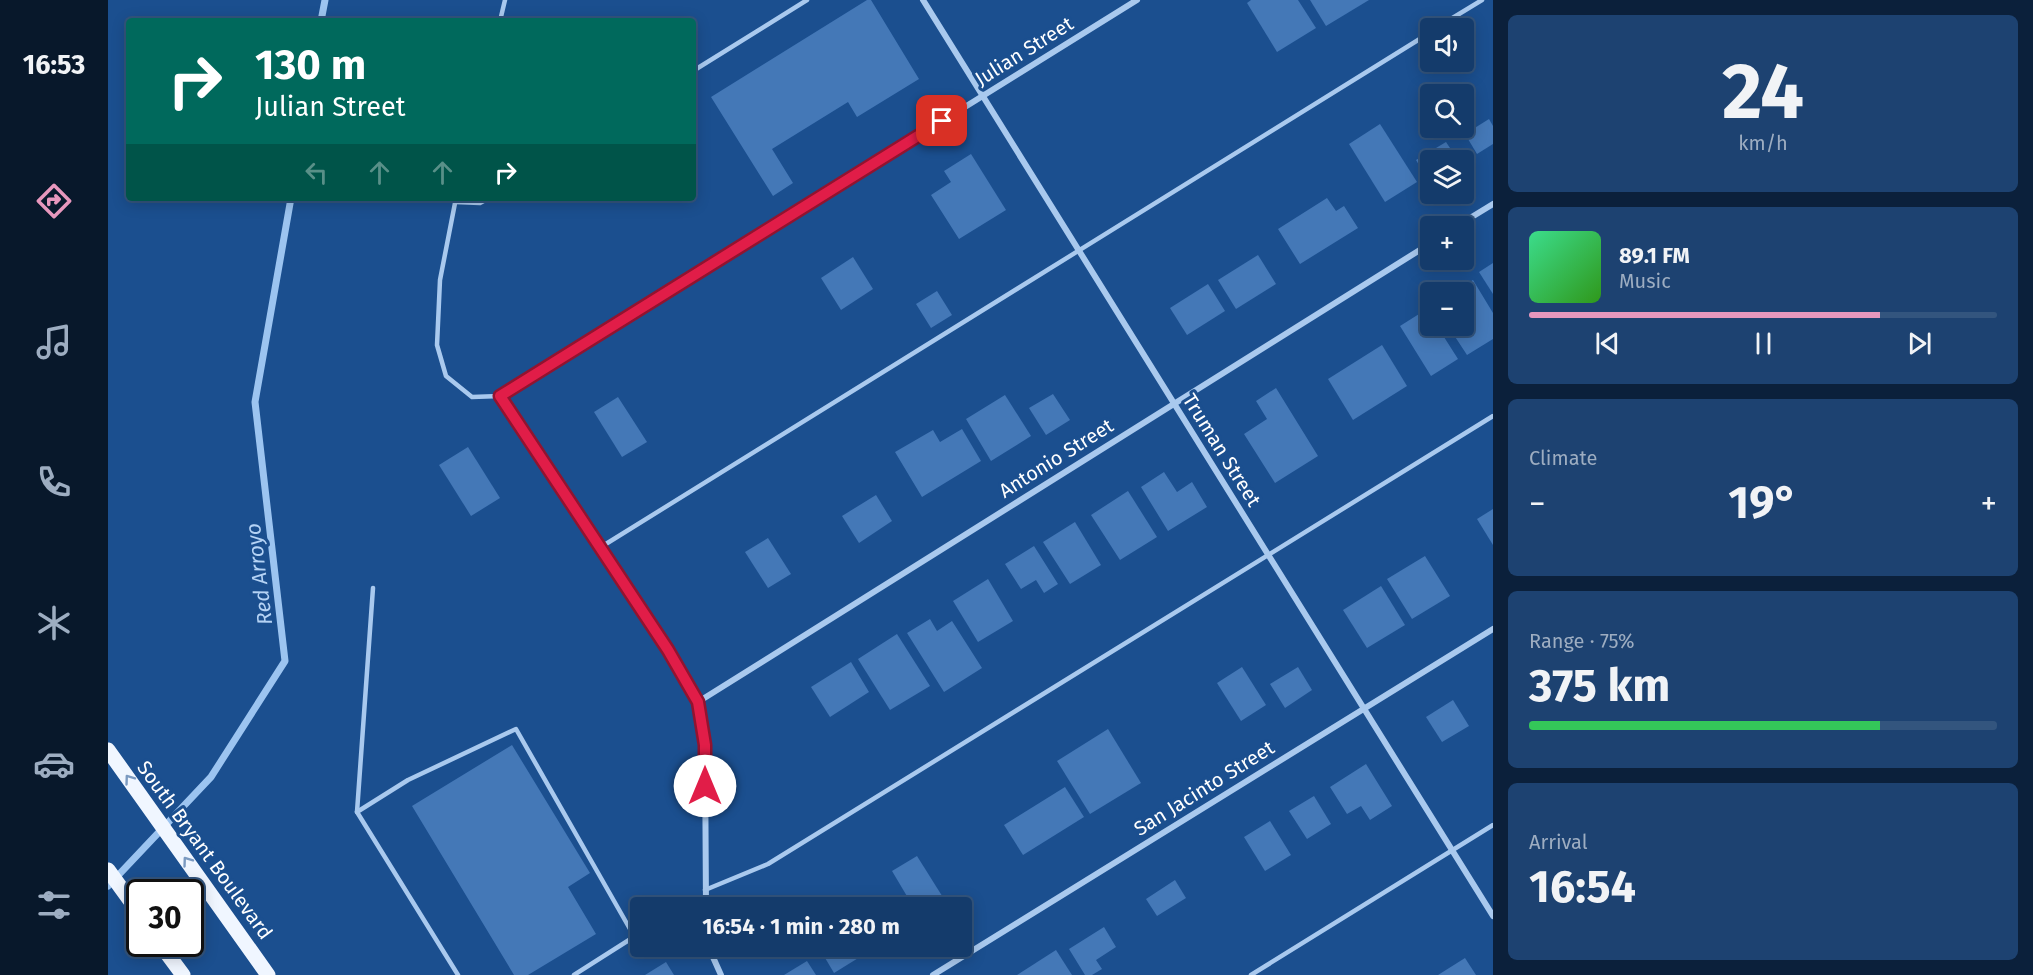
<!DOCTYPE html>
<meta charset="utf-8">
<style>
body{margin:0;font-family:"Fira Sans",sans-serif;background:#1d4271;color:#f1f3f6;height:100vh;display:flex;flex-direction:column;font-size:22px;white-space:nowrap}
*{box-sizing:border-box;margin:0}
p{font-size:20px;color:#9dadc1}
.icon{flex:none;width:33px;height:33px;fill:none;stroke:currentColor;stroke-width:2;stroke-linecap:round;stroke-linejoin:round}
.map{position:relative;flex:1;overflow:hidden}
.panel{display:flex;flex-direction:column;gap:15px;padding:15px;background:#0b203b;width:540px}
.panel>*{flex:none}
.guide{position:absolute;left:18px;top:18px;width:570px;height:183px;border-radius:6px;box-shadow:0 3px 15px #0003,0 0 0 2px #33557e;background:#00695c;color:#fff;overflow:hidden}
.buttons{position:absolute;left:1312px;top:18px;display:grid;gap:12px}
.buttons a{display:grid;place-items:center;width:54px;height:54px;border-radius:6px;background:#143b6b;box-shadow:0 3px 15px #0003,0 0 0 2px #33557e;font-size:30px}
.speed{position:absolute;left:18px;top:879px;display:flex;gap:12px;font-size:30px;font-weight:700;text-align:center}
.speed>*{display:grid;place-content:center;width:78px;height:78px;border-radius:50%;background:#143b6b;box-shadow:0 3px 15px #0003,0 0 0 2px #33557e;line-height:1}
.speed .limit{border:3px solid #111;border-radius:9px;background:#fff;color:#111}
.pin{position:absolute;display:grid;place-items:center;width:51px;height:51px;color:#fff;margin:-26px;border-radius:12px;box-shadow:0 3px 9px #0006}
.me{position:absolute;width:66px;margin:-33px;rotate:0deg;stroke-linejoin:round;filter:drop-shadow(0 0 4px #0008)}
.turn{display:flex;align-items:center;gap:21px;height:126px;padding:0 30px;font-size:27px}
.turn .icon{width:78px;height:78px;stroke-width:2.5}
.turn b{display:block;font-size:42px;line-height:51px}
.lanes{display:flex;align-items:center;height:57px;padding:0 30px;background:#0003;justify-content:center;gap:30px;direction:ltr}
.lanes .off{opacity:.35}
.big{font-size:45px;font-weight:700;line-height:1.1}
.panel .widget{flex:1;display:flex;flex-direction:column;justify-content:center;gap:9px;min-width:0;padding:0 21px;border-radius:9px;background:#1d4271}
.panel .dial{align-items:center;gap:0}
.dial b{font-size:78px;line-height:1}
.song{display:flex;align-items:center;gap:18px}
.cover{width:72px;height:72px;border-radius:9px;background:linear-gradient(135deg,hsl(150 70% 55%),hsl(110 70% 35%))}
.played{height:6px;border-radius:3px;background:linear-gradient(90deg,#e797bd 75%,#33557e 75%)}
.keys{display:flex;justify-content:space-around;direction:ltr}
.heat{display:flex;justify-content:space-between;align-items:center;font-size:33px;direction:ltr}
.charge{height:9px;border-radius:4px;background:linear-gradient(90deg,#34c759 75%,#33557e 0)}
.trip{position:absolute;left:522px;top:897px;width:342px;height:60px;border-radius:6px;background:#143b6b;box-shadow:0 3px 15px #0003,0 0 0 2px #33557e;font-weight:700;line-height:60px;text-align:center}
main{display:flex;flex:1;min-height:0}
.tab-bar{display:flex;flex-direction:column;width:108px;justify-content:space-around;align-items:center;background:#08182b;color:#9dadc1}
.tab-bar .icon{width:42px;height:42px}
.tab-bar .current{color:#e797bd}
.tab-bar b{font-size:27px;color:#f1f3f6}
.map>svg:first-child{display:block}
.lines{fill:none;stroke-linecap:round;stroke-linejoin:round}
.stream{stroke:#9cc4f0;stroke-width:7}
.building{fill:#4478b7}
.service{stroke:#a9c9ee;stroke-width:4.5}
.minor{stroke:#a9c9ee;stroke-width:6}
.primary{stroke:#f0f6ff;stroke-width:15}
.oneway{stroke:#7b9ac1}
.route-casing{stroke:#92132f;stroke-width:15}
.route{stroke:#e11d48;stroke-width:10}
.labels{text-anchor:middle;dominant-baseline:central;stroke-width:6;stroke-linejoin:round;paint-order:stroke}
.street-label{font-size:20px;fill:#fff;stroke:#1b4f8f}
.water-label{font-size:21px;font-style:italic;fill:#b5d3f5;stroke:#1b4f8f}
</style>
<main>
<nav class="tab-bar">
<b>16:53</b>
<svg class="icon current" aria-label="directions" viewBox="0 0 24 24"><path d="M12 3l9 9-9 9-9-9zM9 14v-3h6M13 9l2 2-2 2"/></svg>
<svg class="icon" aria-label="music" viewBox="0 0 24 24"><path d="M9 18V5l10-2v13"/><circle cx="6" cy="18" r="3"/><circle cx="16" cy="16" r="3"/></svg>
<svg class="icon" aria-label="phone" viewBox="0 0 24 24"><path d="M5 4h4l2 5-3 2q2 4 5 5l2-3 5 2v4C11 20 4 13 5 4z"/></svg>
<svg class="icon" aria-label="climate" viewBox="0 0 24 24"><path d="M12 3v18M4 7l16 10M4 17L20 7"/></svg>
<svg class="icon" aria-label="car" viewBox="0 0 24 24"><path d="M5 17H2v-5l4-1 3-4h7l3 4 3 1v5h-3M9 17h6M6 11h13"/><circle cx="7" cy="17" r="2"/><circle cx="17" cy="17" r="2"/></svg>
<svg class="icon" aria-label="filters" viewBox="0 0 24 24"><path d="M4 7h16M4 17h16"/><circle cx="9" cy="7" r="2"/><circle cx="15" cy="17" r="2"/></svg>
</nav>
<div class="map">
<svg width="1385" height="975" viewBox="0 0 1385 975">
<rect width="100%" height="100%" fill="#1b4f8f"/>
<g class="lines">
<g class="stream">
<polyline points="213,21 217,0"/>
<polyline points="0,886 103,777 177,661 147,402 183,198"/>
</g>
</g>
<g class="building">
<polygon points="759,0 763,0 811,79 749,117 740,102 664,149 685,183 665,196 603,97"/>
<polygon points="1143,0 1190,0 1208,28 1169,52 1139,3"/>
<polygon points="1202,0 1261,0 1218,26"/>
<polygon points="1381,119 1385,126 1385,144 1369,154 1357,134"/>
<polygon points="1272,124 1309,182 1277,202 1241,144"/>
<polygon points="1338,142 1350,160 1323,160 1323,185 1308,160"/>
<polygon points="863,154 898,210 851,239 823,195 843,182 836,171"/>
<polygon points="1219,198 1228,211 1236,206 1250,228 1192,264 1170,229"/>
<polygon points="1150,255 1168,284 1128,309 1110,280"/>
<polygon points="745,257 765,289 733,310 713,278"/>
<polygon points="1385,263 1385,294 1371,272"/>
<polygon points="1365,280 1385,313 1385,339 1359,355 1340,326 1356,326 1356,292 1345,292"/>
<polygon points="1100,284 1117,311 1079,335 1062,308"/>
<polygon points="829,291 844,315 823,328 808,304"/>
<polygon points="1319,309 1323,316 1323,326 1329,326 1350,359 1323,376 1292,326"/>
<polygon points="1274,345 1299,386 1245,420 1220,379"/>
<polygon points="1168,388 1210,456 1167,483 1136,434 1159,419 1148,401"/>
<polygon points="945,394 962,420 938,435 921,408"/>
<polygon points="897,395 923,436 883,461 858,419"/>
<polygon points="510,397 539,442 514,457 486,412"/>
<polygon points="854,429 873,461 814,497 787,452 825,430 832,442"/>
<polygon points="360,447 392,498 363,516 331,465"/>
<polygon points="1056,472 1069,492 1084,482 1099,507 1060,531 1033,487"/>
<polygon points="1020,491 1049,537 1012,560 983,515"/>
<polygon points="768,495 784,521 751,543 734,516"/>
<polygon points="1385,509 1385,545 1369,519"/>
<polygon points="967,522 993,565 962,584 935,542"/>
<polygon points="660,538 683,574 660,588 637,552"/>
<polygon points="926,546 950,584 936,593 928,580 913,589 897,564"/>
<polygon points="1317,556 1342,596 1304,619 1279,579"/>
<polygon points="880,579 905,621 870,642 845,601"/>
<polygon points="1273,586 1297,625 1259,648 1235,610"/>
<polygon points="822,619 829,631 844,621 874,668 836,692 799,633"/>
<polygon points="789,634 822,686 782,710 750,659"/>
<polygon points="743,662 761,692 722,717 703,687"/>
<polygon points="1134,667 1158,705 1133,721 1109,683"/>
<polygon points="1190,667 1204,690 1177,708 1162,684"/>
<polygon points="1345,700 1361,726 1334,742 1318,717"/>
<polygon points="1000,729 1033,783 982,814 949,761"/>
<polygon points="404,745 482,873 460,887 488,934 420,975 406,975 304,806"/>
<polygon points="1258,764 1284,806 1262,820 1253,806 1239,814 1222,787"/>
<polygon points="957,787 976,817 915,855 896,825"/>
<polygon points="1206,796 1223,824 1199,839 1181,811"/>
<polygon points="1162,821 1183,855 1157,871 1136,837"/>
<polygon points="809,856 836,899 823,908 806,908 784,871"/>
<polygon points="1067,880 1078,898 1049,916 1038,899"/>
<polygon points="996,927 1008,947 988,960 994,969 984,975 977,975 961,949"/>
<polygon points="710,946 757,946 760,952 726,973"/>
<polygon points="948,950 964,975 909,975"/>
<polygon points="1357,958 1368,975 1330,975"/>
<polygon points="699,961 708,975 676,975"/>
<polygon points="558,962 566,975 537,975"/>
</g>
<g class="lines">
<g class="service">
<polyline points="392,21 397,0"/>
<polyline points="1328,28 1374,0"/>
<polyline points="585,71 699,0"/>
<polyline points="348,198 332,280 329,345 338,376 364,397 392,396"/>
<polyline points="347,202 372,203 381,198"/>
<polyline points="493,547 1323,32"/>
<polyline points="249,812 265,588"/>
<polyline points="597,890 660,864 1385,416"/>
<polyline points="588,908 597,903"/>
<polyline points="350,975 249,812 300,780 408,729 526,936"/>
<polyline points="466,975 532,933"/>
<polyline points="1143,975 1385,825"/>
</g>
<g class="minor">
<polyline points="815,0 1385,916"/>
<polyline points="1349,226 1385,204"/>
<polyline points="590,702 1323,243"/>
<polyline points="598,908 597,745 590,702 560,650 392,396 1029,0"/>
<polyline points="600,946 613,975"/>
<polyline points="825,975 1385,629"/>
</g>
<g class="primary">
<polyline points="0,750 160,975"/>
<polyline points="0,870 32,914"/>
<polyline points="52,944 75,975"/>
</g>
</g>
<defs><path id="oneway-chevron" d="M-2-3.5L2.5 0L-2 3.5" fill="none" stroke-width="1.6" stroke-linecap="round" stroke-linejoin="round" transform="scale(1.5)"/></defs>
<g class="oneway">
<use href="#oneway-chevron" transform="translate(21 779) rotate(-126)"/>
<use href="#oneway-chevron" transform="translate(79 861) rotate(-126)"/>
</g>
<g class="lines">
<g class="route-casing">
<polyline id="route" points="597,786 597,745 590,702 560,650 392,396 834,121"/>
</g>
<use href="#route" class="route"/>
</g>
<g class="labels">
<g class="street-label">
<text transform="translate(916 51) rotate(-32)">Julian Street</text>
<text transform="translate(1114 450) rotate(58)">Truman Street</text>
<text transform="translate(948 458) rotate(-32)">Antonio Street</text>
<text transform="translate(1096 788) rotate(-32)">San Jacinto Street</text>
<text transform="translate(97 850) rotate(54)">South Bryant Boulevard</text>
</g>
<g class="water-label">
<text transform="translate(151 574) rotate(-97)">Red Arroyo</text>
</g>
</g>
</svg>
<div class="buttons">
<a><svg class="icon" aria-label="sound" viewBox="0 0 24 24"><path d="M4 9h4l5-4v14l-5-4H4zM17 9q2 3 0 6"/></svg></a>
<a><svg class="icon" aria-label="search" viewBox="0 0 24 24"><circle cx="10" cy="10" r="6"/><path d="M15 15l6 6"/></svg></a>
<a><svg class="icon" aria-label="layers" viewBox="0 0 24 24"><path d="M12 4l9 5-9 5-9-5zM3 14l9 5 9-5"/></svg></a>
<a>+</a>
<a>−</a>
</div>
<div class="speed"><div class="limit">30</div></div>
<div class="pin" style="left:834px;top:121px;background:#d93025"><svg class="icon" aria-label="arrive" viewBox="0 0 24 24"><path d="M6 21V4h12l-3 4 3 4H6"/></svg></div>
<svg class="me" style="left:597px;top:786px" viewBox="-20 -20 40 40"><circle r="19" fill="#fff"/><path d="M0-13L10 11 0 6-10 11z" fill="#e11d48"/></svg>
<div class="trip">16:54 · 1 min · 280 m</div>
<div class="guide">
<div class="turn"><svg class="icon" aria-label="right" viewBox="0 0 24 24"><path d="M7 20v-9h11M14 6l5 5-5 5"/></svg><div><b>130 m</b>Julian Street</div></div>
<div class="lanes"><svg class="icon off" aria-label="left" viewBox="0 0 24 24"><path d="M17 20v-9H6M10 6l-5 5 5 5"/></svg><svg class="icon off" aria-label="ahead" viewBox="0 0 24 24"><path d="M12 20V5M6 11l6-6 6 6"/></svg><svg class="icon off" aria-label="ahead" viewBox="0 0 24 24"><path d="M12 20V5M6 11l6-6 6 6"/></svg><svg class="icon" aria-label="right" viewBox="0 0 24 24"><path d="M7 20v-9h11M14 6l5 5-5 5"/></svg></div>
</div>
</div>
<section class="panel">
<div class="widget dial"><b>24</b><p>km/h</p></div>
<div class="widget">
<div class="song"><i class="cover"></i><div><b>89.1 FM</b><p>Music</p></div></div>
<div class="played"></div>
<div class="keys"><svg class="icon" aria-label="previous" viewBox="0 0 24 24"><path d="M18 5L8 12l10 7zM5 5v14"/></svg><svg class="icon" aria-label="pause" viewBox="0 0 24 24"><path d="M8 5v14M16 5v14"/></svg><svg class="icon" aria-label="next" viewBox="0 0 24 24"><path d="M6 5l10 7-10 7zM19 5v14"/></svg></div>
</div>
<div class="widget"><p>Climate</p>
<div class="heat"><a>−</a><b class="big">19°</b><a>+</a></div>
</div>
<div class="widget"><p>Range · 75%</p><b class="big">375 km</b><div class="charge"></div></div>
<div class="widget"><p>Arrival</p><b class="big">16:54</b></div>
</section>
</main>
